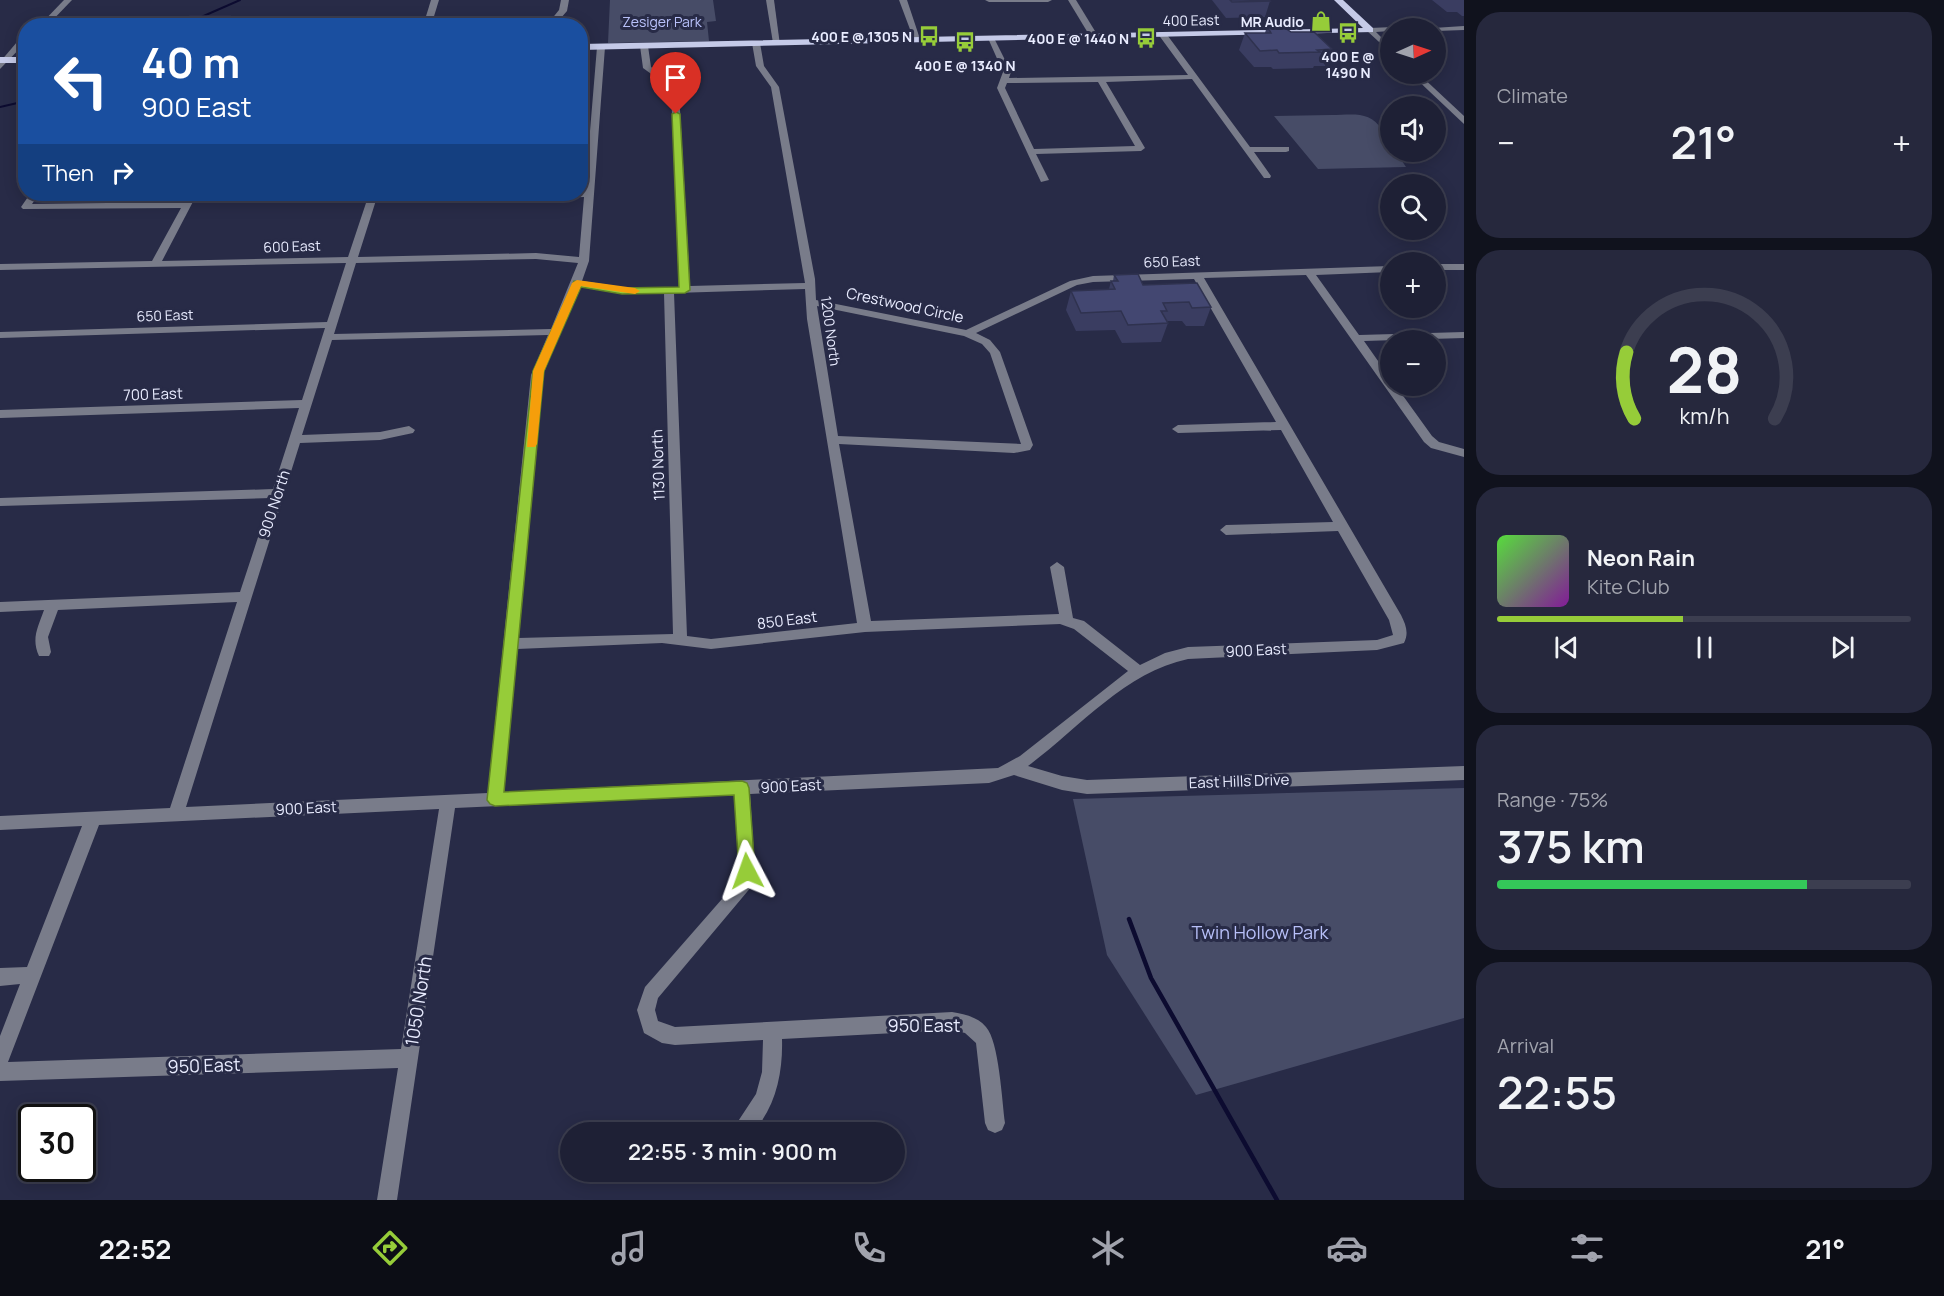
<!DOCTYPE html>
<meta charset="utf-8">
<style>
body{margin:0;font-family:Manrope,sans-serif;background:#26283d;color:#f1f3f6;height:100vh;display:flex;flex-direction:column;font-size:22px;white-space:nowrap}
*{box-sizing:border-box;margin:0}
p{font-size:20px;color:#a1a3ad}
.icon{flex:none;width:33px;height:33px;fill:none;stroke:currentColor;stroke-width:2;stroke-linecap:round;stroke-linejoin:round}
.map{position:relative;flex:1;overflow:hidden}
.panel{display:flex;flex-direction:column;gap:12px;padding:12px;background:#10121d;width:480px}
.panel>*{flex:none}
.hud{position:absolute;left:18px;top:18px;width:570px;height:183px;border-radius:24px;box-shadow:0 3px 15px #0003,0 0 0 2px #3c3e50;background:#1a4fa0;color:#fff;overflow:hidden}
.needle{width:39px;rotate:87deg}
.buttons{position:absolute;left:1380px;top:18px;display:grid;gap:12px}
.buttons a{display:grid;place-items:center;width:66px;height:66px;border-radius:50%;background:#1e2035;box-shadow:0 3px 15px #0003,0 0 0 2px #3c3e50;font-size:30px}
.speed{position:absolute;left:18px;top:1104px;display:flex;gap:12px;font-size:30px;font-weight:700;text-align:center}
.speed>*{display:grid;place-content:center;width:78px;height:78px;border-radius:50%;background:#1e2035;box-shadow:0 3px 15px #0003,0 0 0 2px #3c3e50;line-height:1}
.speed .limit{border:3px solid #111;border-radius:9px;background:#fff;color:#111}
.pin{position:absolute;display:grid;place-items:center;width:51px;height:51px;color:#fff;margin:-62px -26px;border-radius:50% 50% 50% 0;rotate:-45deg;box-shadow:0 0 6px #0007}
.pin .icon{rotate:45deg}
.me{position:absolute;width:66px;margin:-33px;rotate:356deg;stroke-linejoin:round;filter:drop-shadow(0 0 4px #0008)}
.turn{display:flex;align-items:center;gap:21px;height:126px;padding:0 24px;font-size:27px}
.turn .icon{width:78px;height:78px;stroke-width:2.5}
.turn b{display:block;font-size:42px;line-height:51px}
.then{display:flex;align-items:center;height:57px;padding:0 24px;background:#0003;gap:12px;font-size:22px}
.big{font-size:45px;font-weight:600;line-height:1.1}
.panel .widget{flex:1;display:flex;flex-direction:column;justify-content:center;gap:9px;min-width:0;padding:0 21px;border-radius:24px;background:#26283d}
.panel .dial{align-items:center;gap:0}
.dial svg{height:156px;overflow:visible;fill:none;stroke:#3c3e50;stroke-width:7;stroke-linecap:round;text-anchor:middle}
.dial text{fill:#f1f3f6;stroke:none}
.song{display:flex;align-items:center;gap:18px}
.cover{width:72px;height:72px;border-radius:9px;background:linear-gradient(135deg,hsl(110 70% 55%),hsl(290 70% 35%))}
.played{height:6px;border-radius:3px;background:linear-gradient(90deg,#96cc39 45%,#3c3e50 45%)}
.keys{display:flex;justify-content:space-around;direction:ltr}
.heat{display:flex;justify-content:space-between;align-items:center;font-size:33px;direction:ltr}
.charge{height:9px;border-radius:4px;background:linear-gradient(90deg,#34c759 75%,#3c3e50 0)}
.trip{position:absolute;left:560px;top:1122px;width:345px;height:60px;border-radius:30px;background:#1e2035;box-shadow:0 3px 15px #0003,0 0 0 2px #3c3e50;font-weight:600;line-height:60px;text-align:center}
.tabs{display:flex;height:96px;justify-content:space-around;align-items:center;background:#0c0d15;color:#a1a3ad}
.tabs .icon{width:42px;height:42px}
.tabs .selected{color:#96cc39}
.tabs b{font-size:27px;color:#f1f3f6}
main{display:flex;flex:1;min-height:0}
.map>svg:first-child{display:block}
.green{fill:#474c67}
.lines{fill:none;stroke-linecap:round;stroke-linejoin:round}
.stream-far1{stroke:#0c0b30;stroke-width:2}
.stream{stroke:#0c0b30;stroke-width:4.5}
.minor{fill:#797c8a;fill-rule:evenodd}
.major{fill:#c5cae8;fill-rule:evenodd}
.wall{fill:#3a3d61}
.shaded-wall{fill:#2f324f}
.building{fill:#434771;stroke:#2f324f;stroke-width:1.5}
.route{fill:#96cc39;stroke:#628525;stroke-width:1.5}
.slow{fill:#f59e0b}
.labels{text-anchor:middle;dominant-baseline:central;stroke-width:6;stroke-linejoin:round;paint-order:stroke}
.far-street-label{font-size:14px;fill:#e9ecff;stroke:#282b47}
.far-park-label{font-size:14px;fill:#b8c0f9;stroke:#282b47}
.far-poi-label{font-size:14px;font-weight:bold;fill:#e9ecff;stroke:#282b47;text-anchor:end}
.street-label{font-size:15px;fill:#e9ecff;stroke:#282b47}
.near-park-label{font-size:18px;fill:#b8c0f9;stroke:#282b47}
.near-street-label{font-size:18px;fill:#e9ecff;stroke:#282b47}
</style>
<main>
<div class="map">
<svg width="1464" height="1200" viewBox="0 0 1464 1200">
<rect width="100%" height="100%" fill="#282b47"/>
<g class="green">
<polygon points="610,0 713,0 716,21 707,22 709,41 608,43"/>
<path d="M 1331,115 C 1352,115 1370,110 1382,130 C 1387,138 1390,142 1390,152 L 1396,152 L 1406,167 L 1318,169 L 1274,116 Z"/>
<polygon points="1464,788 1464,1018 1196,1095 1107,955 1073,799"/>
</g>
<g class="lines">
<g class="stream-far1">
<polyline points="199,18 240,0"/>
<polyline points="0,107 26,101"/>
</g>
<polyline class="stream" points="1129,919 1151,978 1277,1200"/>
<g class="minor">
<polygon points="64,0 72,0 47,26 39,26"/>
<polygon points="431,0 439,0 431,26 423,26"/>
<polygon points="561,0 569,0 567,11 554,26 546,26 559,10"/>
<polygon points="766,0 774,0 780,45 773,43"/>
<polygon points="899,0 907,0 921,42 914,40"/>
<polygon points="985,0 1052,0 1048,2 989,2"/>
<polygon points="1068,0 1076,0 1098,36 1097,38 1091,38"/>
<polygon points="1464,26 1464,30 1436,31 1436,28 1433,28"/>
<polygon points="1393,27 1390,31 1376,32 1390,46 1390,52 1366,30 1370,28"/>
<path d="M 1159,32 L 1165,32 L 1250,147 L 1289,147 L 1289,151 L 1286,152 L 1254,152 L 1271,176 L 1270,178 L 1264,178 L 1192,79 L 1106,82 L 1145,148 L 1141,151 L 1036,154 L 1049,180 L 1041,182 L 997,88 L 1003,72 L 987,36 L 994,38 L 1011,72 L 1009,78 L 1188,75 L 1158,34 ZM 1098,82 L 1135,146 L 1034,149 L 1005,88 L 1007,83 Z"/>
<polygon points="23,35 26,35 26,42 0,69 0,62"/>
<path d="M 756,41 L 760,43 L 764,66 L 779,87 L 815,279 L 816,300 L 966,330 L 1070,281 L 1093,276 L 1390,266 L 1390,272 L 1316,275 L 1359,335 L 1464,332 L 1464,338 L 1364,341 L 1390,378 L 1390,386 L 1396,386 L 1432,436 L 1439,442 L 1464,449 L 1464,457 L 1431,448 L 1424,442 L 1306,275 L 1204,278 L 1401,615 C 1406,625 1409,633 1404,643 L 1377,650 L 1188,659 C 1125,672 1078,729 1028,766 L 1062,776 L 1087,780 L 1464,766 L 1464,780 L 1087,794 L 1062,790 L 1014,775 L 989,783 L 750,794 L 755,871 L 752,886 L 658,998 L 655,1010 L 658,1021 L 675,1027 L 952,1012 C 964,1014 978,1017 986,1027 C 999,1041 1002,1101 1005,1123 L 1002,1130 L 995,1133 L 988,1130 L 985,1123 L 976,1043 L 965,1033 L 952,1030 L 782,1039 C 783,1072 776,1107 753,1132 L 731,1132 L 756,1094 L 762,1072 L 763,1040 L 675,1045 L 662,1043 L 644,1033 L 637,1010 L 645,987 L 736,883 L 739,871 L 735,795 L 455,808 L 397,1200 L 377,1200 L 398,1068 L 0,1081 L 0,1036 L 20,984 L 0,986 L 0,968 L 27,967 L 82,826 L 0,830 L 0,816 L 170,808 L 237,602 L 58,610 L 48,637 L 51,652 L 49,656 L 39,656 C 31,639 38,627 44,610 L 0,612 L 0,602 L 240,592 L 271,498 L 0,506 L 0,498 L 273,489 L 299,408 L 0,418 L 0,410 L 302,400 L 325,328 L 0,338 L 0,332 L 327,322 L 346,263 L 0,270 L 0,264 L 152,261 L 181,208 L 23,209 L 21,207 L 30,194 L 39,194 L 32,204 L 184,202 L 189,194 L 197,194 L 162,261 L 348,257 L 369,194 L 378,194 L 358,257 L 536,253 L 579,257 L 584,197 L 495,200 L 482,194 L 580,194 L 580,191 L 585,191 L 597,47 L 601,45 L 605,47 L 589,261 L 582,281 L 629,288 L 680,287 L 671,92 L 665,84 L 643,68 L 640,46 L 644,44 L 648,46 L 651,67 L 671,80 L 679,92 L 690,286 L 805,283 L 771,87 L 756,66 L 752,43 ZM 536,259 L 578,263 L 551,329 L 334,334 L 356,263 ZM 1194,279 L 1276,422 L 1178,425 L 1172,429 L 1178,433 L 1281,430 L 1333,522 L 1226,525 L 1220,530 L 1226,535 L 1338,531 L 1389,620 L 1393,635 L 1377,640 L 1188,647 L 1165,653 L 1140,665 L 1084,621 L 1073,618 L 1064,567 L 1057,562 L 1050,567 L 1059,614 L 871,621 L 839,444 L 1014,453 L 1030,450 L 1033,445 L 1000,352 L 990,340 L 976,333 L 1077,285 L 1093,282 ZM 579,286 L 629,294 L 664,293 L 673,634 L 518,638 L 543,375 ZM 805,289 L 807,319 L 857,623 L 711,639 L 687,636 L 674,293 ZM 817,306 L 964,336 L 982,344 L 990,353 L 1021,444 L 838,436 ZM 548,335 L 531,375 L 488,793 L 186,807 L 300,443 L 380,440 L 413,433 L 415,430 L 409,426 L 380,432 L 302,435 L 332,340 ZM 1060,624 L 1074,629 L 1128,671 L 1020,756 L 998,768 L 504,792 L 517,649 L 662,643 L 711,649 L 865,632 ZM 439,809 L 401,1049 L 8,1062 L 99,825 Z"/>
<polygon points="1411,74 1419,74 1464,116 1464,124"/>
<rect x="1436" y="264" width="28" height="6"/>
</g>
<g class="major">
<polygon points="1334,0 1343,0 1373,28 1373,32 580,50 580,44 1363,28"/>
<rect x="0" y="57" width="26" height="6"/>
</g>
</g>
<g class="wall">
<polygon points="1212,0 1269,0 1270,1 1265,17 1226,18"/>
<polygon points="1432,0 1464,0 1464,16 1462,16 1457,12 1447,12"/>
<polygon points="1267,26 1291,32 1332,49 1325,66 1314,66 1313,68 1273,69 1271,67 1254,67 1239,50 1245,33 1265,33"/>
<polygon points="1114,275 1211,307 1204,326 1186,326 1182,321 1167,321 1168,323 1161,342 1122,343 1115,330 1076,331 1066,310 1071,291 1109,289 1111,281 1113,281"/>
</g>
<polygon class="shaded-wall" points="230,16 233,26 224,26"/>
<g class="building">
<polygon points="1230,0 1269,0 1270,1 1232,2"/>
<polygon points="190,16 230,16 224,26 184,26"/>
<polygon points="1267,26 1282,26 1291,32 1314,32 1332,49 1317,50 1320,52 1279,53 1277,50 1260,51 1245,33 1271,33"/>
<polygon points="1138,274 1143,285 1197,283 1211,307 1192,308 1189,302 1163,303 1167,311 1161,311 1168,323 1128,325 1121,311 1081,313 1071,291 1115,289 1111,281 1118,281 1114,275"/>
</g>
<polygon class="route" points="676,112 680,114 690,290 685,293 622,294 581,287 544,371 504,792 742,781 747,783 749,788 755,871 753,877 747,879 741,877 739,871 734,795 495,806 490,804 487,800 533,371 574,281 622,288 679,287 672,114"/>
<polygon class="slow" points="577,280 635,288 640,291 635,294 581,286 544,371 537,444 535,447 527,447 533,371 572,283"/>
<defs>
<g id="shop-bare" transform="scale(1.62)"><path d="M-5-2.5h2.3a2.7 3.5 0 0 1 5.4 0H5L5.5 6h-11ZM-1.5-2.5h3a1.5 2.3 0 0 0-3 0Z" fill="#96cc39" stroke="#282b47" stroke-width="2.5" paint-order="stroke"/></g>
<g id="bus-bare" transform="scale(1.62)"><path d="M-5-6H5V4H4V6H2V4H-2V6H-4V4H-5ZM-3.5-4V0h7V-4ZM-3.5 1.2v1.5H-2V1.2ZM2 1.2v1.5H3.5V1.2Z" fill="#96cc39" stroke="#282b47" stroke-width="2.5" paint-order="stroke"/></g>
</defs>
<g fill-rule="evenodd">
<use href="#shop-bare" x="1321" y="21"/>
<use href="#bus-bare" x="1348" y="33"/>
<use href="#bus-bare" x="929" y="36"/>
<use href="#bus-bare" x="1146" y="38"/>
<use href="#bus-bare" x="965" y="42"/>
</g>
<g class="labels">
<g class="far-street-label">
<text transform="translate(1191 20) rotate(-1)">400 East</text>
<text transform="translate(292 246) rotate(-2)">600 East</text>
<text transform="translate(1172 261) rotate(-2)">650 East</text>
<text transform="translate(165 315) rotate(-2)">650 East</text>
<text transform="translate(831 331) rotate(82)">1200 North</text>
</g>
<g class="far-park-label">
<text x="662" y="21">Zesiger Park</text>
</g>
<g class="far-poi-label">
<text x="1304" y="21">MR Audio</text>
<text x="912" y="36">400 E @ 1305 N</text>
<text x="1129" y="38">400 E @ 1440 N</text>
<text x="1348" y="56" text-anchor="middle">400 E @<tspan x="1348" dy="16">1490 N</tspan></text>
<text x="965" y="65" text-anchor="middle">400 E @ 1340 N</text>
</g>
<g class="street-label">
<text transform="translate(905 305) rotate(12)">Crestwood Circle</text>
<text transform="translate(153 394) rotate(-2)">700 East</text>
<text transform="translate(658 465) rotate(-92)">1130 North</text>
<text transform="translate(274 504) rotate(-72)">900 North</text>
<text transform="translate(787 620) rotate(-7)">850 East</text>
<text transform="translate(1256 650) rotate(-3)">900 East</text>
<text transform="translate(1239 781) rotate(-2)">East Hills Drive</text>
<text transform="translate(791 786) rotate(-3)">900 East</text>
<text transform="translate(306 808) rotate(-3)">900 East</text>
</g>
<g class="near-park-label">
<text x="1260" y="932">Twin Hollow Park</text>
</g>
<g class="near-street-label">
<text transform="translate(418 1001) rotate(-81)">1050 North</text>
<text x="924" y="1025">950 East</text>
<text transform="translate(204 1065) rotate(-2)">950 East</text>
</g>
</g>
</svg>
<div class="buttons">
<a><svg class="needle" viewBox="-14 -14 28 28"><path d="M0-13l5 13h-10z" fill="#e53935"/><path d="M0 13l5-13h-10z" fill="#a1a3ad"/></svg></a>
<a><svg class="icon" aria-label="sound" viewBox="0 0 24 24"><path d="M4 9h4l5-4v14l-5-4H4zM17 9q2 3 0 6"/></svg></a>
<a><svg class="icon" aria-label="search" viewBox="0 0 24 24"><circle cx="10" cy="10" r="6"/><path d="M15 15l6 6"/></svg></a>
<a>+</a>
<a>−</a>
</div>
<div class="speed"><div class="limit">30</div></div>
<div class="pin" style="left:676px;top:114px;background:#d93025"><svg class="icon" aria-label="arrive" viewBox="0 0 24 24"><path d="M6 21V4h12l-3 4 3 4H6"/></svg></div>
<svg class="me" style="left:747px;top:871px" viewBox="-20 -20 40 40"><path d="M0-17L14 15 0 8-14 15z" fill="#96cc39" stroke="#fff" stroke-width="4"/></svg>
<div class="trip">22:55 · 3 min · 900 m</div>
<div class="hud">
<div class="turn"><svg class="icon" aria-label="left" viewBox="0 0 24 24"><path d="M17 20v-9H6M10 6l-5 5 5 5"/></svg><div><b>40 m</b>900 East</div></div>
<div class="then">Then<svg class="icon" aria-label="right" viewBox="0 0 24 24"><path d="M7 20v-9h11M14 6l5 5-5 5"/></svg></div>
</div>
</div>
<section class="panel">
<div class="widget"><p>Climate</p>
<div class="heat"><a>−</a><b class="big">21°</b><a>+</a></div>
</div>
<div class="widget dial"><svg viewBox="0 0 100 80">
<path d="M14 69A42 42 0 1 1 86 69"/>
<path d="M14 69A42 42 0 0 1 10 35" stroke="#96cc39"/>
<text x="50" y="56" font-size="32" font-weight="700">28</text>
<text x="50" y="72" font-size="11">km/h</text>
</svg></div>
<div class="widget">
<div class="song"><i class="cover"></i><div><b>Neon Rain</b><p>Kite Club</p></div></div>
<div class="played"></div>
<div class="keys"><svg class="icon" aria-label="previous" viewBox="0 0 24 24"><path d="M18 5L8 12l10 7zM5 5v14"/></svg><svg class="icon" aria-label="pause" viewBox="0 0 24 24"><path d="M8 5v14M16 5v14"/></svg><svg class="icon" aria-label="next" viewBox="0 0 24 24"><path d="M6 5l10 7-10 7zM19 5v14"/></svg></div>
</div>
<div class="widget"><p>Range · 75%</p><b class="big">375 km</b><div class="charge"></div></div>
<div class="widget"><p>Arrival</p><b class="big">22:55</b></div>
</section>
</main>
<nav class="tabs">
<b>22:52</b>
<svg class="icon selected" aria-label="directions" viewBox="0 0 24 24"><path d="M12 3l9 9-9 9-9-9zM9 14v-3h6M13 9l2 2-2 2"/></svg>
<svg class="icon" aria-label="music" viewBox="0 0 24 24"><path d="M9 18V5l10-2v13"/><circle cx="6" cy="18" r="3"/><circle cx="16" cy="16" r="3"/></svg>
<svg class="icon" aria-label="phone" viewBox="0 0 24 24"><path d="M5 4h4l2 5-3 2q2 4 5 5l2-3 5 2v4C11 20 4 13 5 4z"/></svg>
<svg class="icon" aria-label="climate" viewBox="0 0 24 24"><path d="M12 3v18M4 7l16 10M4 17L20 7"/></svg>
<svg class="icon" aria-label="car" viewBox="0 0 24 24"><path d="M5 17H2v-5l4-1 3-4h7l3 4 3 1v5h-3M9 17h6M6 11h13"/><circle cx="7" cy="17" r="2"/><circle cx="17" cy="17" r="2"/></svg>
<svg class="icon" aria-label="filters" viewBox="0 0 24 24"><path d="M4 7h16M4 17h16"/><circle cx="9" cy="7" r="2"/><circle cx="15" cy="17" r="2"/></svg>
<b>21°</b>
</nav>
